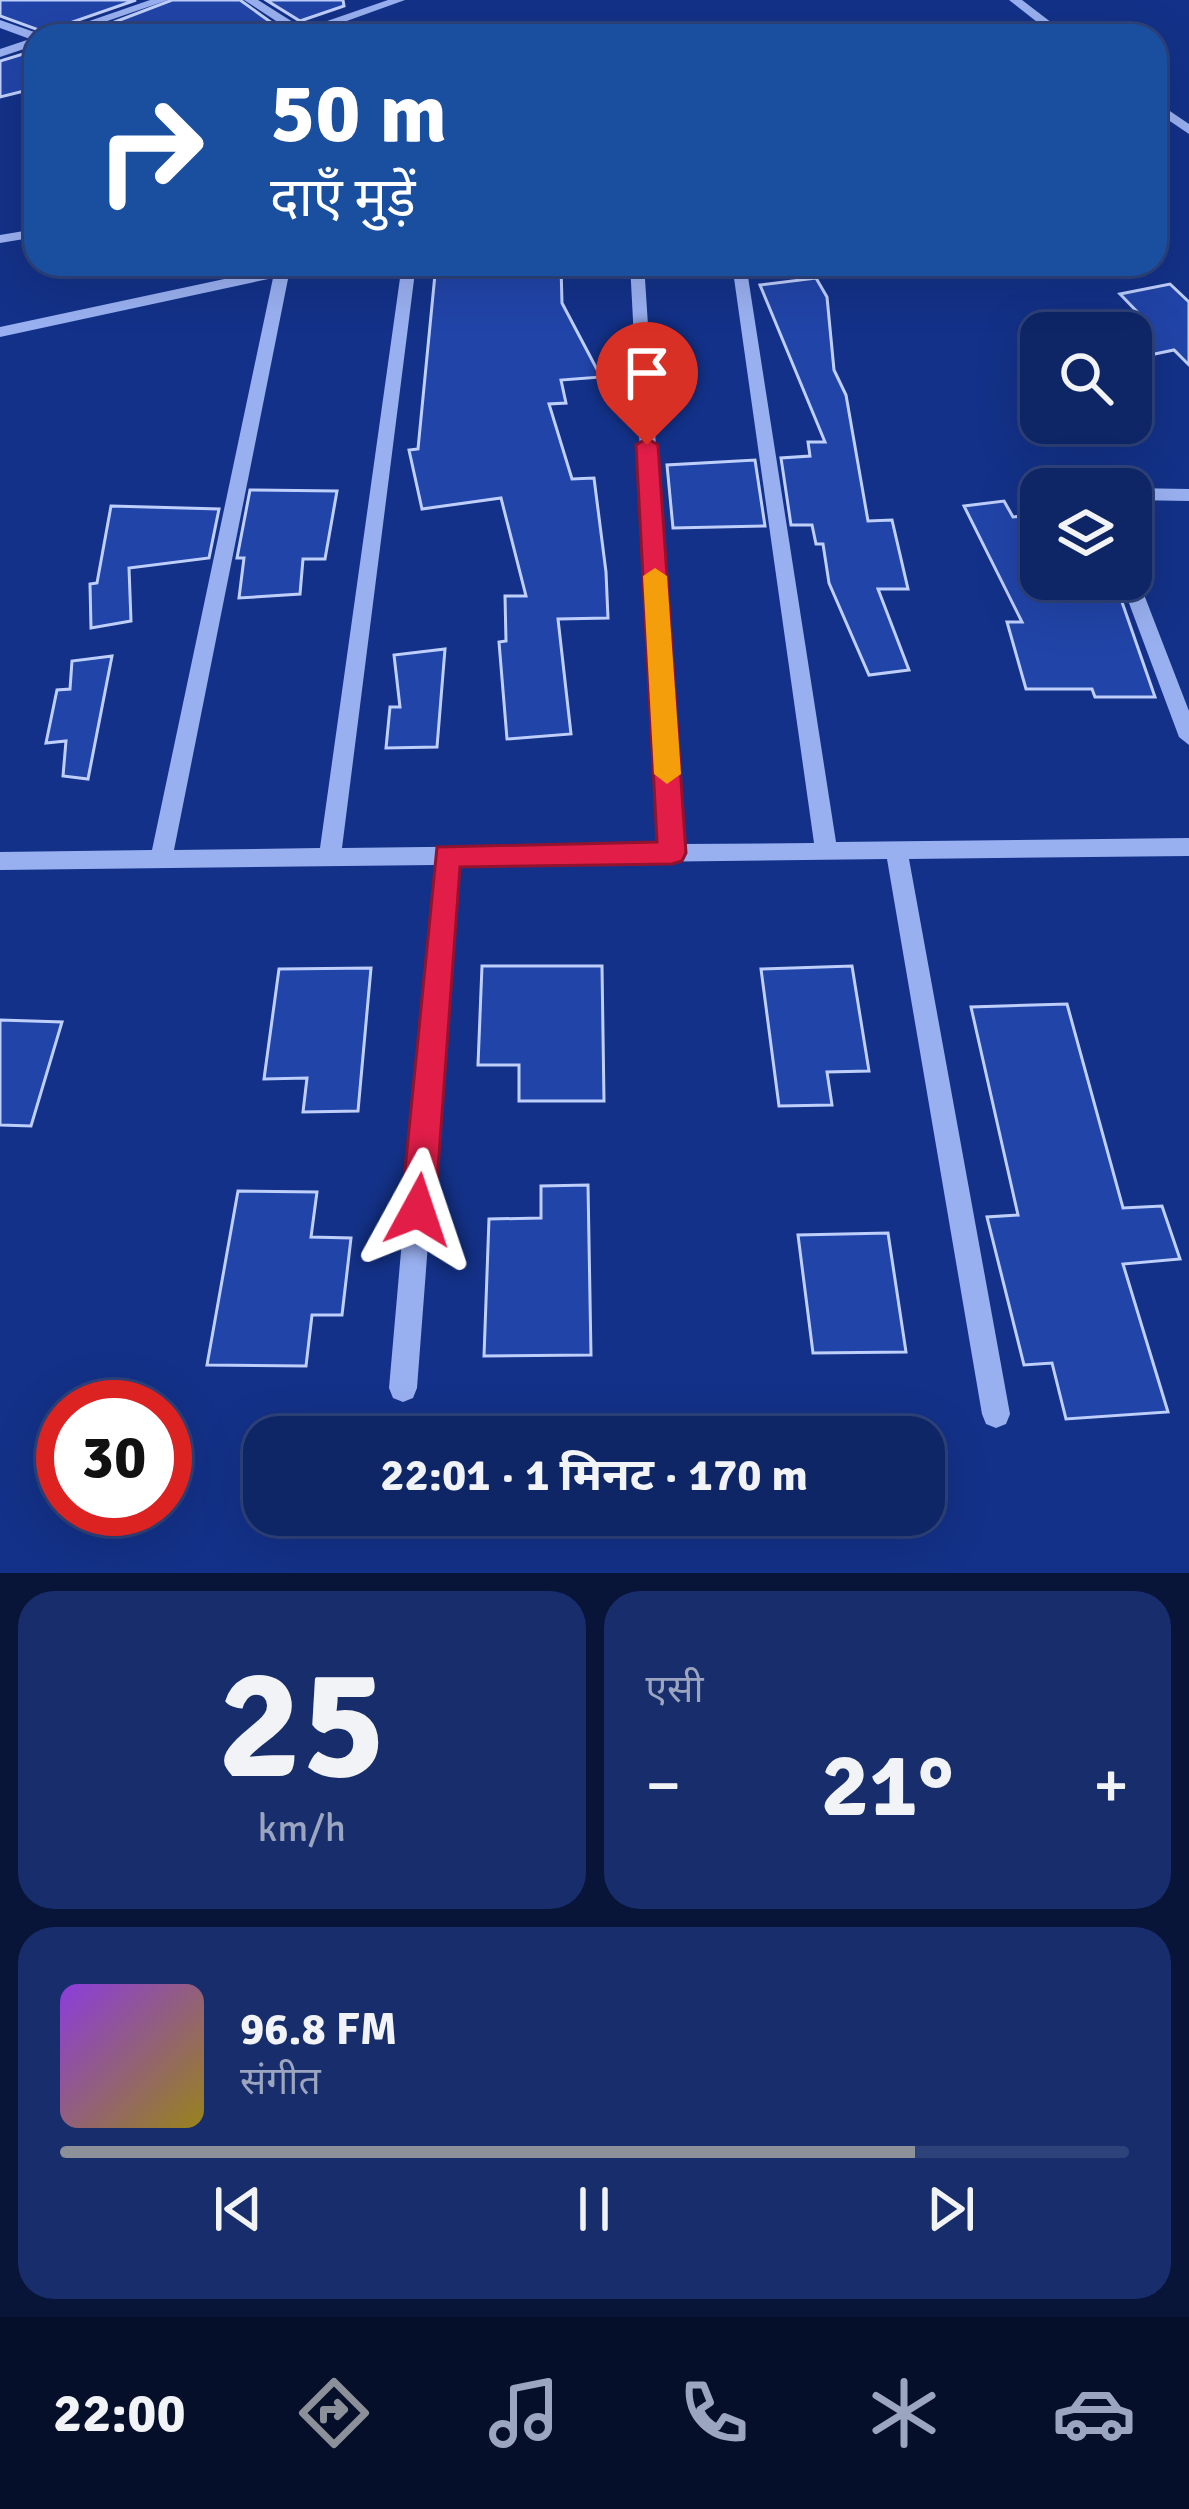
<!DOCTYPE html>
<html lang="hi">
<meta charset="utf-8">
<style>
body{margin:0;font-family:Signika,"Noto Sans Devanagari",sans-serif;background:#172d6c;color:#f1f3f6;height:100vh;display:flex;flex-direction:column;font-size:45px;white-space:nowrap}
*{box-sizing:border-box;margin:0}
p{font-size:39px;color:#9ba5bf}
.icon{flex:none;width:66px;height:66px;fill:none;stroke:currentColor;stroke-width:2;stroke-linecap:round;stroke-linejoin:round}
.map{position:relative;height:1573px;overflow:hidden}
.side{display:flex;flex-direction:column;gap:18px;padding:18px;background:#081438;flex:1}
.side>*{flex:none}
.banner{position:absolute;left:24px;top:24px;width:1143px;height:252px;border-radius:36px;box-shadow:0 12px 48px #0002,0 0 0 3px #2e427a;background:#1a4fa0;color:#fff;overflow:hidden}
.fabs{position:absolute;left:1020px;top:312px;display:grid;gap:24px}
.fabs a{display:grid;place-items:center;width:132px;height:132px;border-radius:24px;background:#0e2566;box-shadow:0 12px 48px #0002,0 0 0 3px #2e427a;font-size:60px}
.speed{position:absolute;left:36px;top:1380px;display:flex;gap:24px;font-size:60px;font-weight:700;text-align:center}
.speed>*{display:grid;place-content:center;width:156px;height:156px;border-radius:50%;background:#0e2566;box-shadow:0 12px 48px #0002,0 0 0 3px #2e427a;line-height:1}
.speed .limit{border:18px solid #d22;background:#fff;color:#111}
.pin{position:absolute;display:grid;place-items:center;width:102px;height:102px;color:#fff;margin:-123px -51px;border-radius:50% 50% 50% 0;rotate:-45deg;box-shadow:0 0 12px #0007}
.pin .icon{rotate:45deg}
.me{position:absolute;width:132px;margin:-66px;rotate:5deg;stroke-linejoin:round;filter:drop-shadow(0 0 9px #0008)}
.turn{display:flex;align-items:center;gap:42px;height:252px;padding:0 48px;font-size:54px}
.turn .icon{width:156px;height:156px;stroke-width:2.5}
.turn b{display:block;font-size:84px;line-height:102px}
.big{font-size:90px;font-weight:700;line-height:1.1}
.side .card{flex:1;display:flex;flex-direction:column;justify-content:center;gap:18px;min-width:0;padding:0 42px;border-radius:36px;background:#172d6c}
.side .dial{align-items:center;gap:0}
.dial b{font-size:156px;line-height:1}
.song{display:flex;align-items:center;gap:36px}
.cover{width:144px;height:144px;border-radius:18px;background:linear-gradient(135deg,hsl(270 70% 55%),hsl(50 70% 35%))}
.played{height:12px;border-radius:6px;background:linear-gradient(90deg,#8c9099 80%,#2e427a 80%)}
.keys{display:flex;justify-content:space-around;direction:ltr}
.heat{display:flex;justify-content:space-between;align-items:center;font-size:66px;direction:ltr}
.side .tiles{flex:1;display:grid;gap:18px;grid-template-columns:1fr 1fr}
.card:last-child{grid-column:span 2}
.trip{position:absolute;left:243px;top:1416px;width:702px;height:120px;border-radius:36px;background:#0e2566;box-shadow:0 12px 48px #0002,0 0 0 3px #2e427a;font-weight:700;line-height:120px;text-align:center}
.tabs{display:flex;height:192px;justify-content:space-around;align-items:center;background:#060f29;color:#9ba5bf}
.tabs .icon{width:84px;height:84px}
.tabs .selected{color:#8c9099}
.tabs b{font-size:54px;color:#f1f3f6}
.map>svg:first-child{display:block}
.building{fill:#2144a8;stroke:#bfcffb;stroke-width:3}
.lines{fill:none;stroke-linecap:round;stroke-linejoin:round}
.minor{fill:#99b0f0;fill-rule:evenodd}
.route{fill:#e11d48;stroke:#92132f;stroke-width:3}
.slow{fill:#f59e0b}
</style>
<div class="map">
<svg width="1189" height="1573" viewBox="0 0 1189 1573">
<rect width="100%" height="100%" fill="#133188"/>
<g class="building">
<polygon points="0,0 136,0 44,32 0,16"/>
<polygon points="172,0 240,0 279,28 257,36 78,36"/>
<polygon points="266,0 343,0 344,6 300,21"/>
<polygon points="36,50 36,88 0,97 0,61"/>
<polygon points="436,264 561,266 562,303 601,377 561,380 566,403 549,404 572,479 594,478 606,572 608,618 558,619 571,734 507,739 499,642 506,641 505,596 526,596 501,498 422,509 409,450 418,449"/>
<polygon points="816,278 827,297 834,370 846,395 868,521 892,520 908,589 878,589 909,670 869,675 829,583 823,544 816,544 812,525 791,525 781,458 810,456 808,442 825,442 760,285"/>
<polygon points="1170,284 1189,302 1189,365 1174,350 1131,359 1131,322 1145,320 1120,294"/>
<polygon points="755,460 765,526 673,528 667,465"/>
<polygon points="250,490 337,491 325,559 303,559 300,594 239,598 244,558 237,558"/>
<polygon points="1004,501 1013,517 1025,516 1041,546 1041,579 1114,579 1155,697 1095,697 1092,689 1026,689 1007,622 1022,622 964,506"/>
<polygon points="111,506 219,509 209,558 129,568 131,621 91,628 90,584 97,583"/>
<polygon points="445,649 437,747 386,748 390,707 400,707 394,655"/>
<polygon points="112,656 88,779 63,776 66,741 46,743 57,690 70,689 72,661"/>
<polygon points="482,966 602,966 604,1101 519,1101 519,1065 478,1065"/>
<polygon points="852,966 869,1071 827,1072 832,1105 779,1106 761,969"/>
<polygon points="371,968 358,1111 303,1112 307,1078 264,1079 279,969"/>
<polygon points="1067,1004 1123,1208 1162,1206 1180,1259 1123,1264 1168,1412 1066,1419 1052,1363 1024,1365 987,1217 1018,1215 971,1007"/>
<polygon points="0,1020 62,1022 31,1126 0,1125"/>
<polygon points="588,1185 591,1355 484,1356 489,1219 541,1218 541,1186"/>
<polygon points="238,1191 317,1192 311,1237 351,1238 342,1315 312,1315 306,1366 207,1365"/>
<polygon points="888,1233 906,1352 813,1353 798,1235"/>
</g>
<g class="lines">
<g class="minor">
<polygon points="150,0 168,0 64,36 46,36"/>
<polygon points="244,0 258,0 304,29 388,0 405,0 305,36 299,36"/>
<polygon points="1009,0 1022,0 1069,36 1055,36"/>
<polygon points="0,20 40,34 41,36 36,36 36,45 0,57 0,49 30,39 0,28"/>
<polygon points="1155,101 1189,124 1189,134 1155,111"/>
<polygon points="36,229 36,237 0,243 0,235"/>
<polygon points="295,264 323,264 289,274 174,850 320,848 402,264 416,264 342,848 661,844 630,264 644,264 682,844 814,843 732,264 746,264 836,842 1189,838 1189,856 909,859 1010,1414 1006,1424 996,1428 986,1424 982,1414 887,859 457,864 417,1388 413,1398 403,1402 393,1398 389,1388 435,865 0,870 0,852 152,850 273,278 0,337 0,327"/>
<polygon points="1131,488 1189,489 1189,501 1131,500"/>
<polygon points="1131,573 1138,579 1189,711 1189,745 1179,737 1120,579 1131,579"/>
</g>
</g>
<polygon class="route" points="647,438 658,445 686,853 682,861 672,864 460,867 435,1210 430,1222 418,1227 406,1222 401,1210 437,847 657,842 636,445"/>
<polygon class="slow" points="655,568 667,576 681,774 667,784 654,774 643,576"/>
</svg>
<div class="fabs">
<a><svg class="icon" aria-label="search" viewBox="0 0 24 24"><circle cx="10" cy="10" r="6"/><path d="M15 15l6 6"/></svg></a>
<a><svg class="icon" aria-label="layers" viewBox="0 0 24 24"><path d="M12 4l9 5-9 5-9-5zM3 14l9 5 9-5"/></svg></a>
</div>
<div class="speed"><div class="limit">30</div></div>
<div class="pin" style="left:647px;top:445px;background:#d93025"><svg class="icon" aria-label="arrive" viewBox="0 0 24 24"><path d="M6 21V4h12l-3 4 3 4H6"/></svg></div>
<svg class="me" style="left:418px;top:1210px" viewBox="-20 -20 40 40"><path d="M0-17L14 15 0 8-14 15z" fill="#e11d48" stroke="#fff" stroke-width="4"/></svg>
<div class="trip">22:01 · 1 मिनट · 170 m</div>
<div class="banner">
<div class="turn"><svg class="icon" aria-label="right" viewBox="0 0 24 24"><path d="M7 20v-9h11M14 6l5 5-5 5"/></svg><div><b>50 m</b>दाएँ मुड़ें</div></div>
</div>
</div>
<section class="side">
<div class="tiles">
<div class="card dial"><b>25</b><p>km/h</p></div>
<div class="card"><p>एसी</p>
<div class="heat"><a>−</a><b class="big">21°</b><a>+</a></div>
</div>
<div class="card">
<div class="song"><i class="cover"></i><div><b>96.8 FM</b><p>संगीत</p></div></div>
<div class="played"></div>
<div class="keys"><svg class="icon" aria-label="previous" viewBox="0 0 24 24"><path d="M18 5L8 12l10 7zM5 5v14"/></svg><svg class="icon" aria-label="pause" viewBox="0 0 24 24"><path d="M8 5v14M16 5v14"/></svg><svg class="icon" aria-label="next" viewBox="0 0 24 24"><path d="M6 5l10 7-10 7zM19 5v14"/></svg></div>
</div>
</div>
</section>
<nav class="tabs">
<b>22:00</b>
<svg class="icon selected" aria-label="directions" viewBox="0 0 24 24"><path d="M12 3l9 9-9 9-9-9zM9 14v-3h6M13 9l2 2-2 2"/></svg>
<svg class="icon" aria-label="music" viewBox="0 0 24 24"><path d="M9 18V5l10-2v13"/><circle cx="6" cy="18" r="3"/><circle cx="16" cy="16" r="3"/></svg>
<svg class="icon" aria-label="phone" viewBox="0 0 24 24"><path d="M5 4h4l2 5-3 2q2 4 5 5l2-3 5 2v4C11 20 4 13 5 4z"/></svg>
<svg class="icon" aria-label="climate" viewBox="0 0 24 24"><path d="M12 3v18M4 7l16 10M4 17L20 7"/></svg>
<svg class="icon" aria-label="car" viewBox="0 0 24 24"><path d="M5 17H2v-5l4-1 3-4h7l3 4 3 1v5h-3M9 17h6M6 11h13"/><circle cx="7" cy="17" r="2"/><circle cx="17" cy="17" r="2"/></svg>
</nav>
